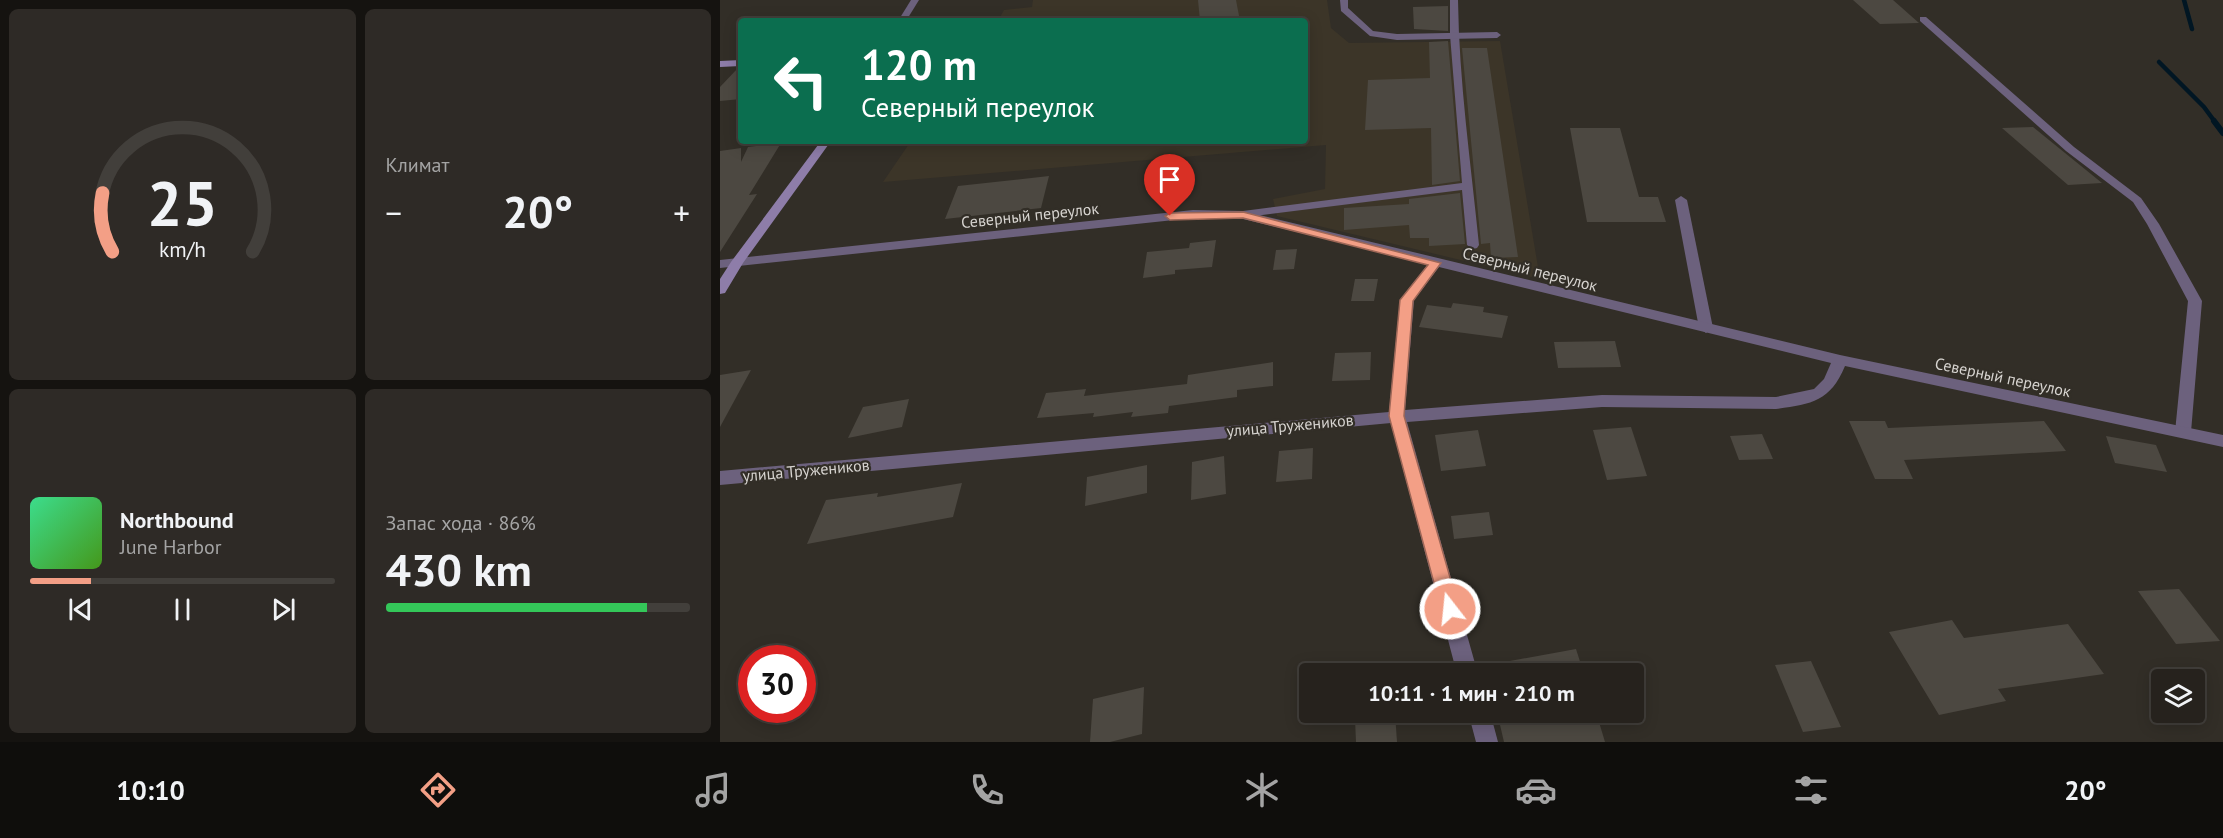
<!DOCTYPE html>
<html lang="ru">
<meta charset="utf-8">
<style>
body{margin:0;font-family:"PT Sans",sans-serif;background:#2e2a26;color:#f1f3f6;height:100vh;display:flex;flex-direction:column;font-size:22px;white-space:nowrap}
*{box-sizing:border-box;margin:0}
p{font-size:20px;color:#a4a4a4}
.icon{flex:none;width:33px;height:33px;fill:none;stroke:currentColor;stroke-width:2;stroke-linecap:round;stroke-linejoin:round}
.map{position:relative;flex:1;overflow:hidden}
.panel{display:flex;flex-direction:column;gap:9px;padding:9px;background:#151310;width:720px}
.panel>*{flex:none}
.banner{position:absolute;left:18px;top:18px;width:570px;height:126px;border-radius:6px;box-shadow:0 3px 15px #0003,0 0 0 2px #423f3b;background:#0b6e4f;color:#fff;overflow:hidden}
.tools{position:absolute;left:1431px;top:669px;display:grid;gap:12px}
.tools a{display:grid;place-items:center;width:54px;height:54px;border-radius:6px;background:#26221d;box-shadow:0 3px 15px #0003,0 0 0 2px #423f3b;font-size:30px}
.speed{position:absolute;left:18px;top:645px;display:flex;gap:12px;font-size:30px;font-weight:700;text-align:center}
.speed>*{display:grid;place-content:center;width:78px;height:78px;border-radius:50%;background:#26221d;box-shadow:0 3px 15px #0003,0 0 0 2px #423f3b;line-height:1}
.speed .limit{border:9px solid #d22;background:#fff;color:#111}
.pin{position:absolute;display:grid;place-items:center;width:51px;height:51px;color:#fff;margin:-62px -26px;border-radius:50% 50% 50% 0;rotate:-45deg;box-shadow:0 0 6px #0007}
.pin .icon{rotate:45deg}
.me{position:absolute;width:66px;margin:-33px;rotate:344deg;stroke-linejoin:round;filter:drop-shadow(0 0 4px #0008)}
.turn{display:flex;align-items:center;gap:21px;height:126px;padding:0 24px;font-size:27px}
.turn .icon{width:78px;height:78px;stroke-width:2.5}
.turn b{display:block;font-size:42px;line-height:51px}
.big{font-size:45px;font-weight:600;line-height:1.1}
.panel .card{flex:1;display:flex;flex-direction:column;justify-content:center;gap:9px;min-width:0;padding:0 21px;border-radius:9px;background:#2e2a26}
.panel .dial{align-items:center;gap:0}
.dial svg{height:156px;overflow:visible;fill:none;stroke:#423f3b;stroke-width:7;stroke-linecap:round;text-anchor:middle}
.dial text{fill:#f1f3f6;stroke:none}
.song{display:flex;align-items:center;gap:18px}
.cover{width:72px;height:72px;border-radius:9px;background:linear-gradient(135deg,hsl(150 70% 55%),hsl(100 70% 35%))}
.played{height:6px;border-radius:3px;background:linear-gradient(90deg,#f39f86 20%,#423f3b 20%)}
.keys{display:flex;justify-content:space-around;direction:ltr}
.heat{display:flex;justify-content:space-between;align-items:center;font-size:33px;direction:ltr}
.charge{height:9px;border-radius:4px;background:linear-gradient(90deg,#34c759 86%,#423f3b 0)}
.panel .tiles{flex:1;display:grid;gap:9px;grid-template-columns:repeat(2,1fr)}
.trip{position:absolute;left:579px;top:663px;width:345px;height:60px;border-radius:6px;background:#26221d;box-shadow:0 3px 15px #0003,0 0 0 2px #423f3b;font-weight:600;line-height:60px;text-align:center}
.menu{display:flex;height:96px;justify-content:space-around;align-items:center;background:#0f0e0c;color:#a4a4a4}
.menu .icon{width:42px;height:42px}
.menu .active{color:#f39f86}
.menu b{font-size:27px;color:#f1f3f6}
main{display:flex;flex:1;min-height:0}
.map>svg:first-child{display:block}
.built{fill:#3c3528}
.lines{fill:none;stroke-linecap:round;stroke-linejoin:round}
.stream-far1{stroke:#011623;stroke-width:4.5}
.stream{stroke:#011623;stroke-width:6}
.building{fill:#4c4841}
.lane{fill:#6c617d;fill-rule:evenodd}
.street{fill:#6c617d;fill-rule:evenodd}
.secondary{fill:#8e7da9;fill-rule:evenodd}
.route{fill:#f39f86;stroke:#9e6757;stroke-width:1.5}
.labels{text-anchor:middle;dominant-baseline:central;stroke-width:4.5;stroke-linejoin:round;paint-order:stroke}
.street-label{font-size:16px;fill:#d7d4d0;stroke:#322e27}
</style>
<main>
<section class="panel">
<div class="tiles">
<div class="card dial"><svg viewBox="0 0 100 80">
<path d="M14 69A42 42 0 1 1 86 69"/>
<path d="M14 69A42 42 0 0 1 9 39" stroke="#f39f86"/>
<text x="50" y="56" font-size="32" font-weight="700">25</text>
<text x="50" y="72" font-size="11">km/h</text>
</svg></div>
<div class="card"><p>Климат</p>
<div class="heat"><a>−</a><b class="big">20°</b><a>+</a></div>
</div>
<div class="card">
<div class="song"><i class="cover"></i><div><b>Northbound</b><p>June Harbor</p></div></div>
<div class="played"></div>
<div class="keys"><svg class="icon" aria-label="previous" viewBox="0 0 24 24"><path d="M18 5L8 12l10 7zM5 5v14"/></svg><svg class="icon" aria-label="pause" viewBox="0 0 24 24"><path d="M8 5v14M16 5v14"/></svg><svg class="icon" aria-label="next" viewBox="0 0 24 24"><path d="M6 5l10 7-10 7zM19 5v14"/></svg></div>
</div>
<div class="card"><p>Запас хода · 86%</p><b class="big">430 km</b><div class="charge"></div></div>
</div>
</section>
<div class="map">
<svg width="1503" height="742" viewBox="0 0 1503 742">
<rect width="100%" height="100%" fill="#322e27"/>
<polygon class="built" points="313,0 607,0 611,28 629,43 780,41 820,279 557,216 553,199 605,189 606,145 163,182 191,141 585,141 585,21 278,21 284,10 312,7"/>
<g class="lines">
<g class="stream-far1">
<polyline points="1464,0 1472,29"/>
<polyline points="1439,62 1484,107 1495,122"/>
</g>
<polyline class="stream" points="1494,121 1503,133"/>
</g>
<g class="building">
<polygon points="478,0 516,0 520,21 480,21"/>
<polygon points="1133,0 1173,0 1199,23 1160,24"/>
<polygon points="728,6 728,31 694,29 693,7"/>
<polygon points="728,41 740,181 712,185 711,128 645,130 648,80 710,78 709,42"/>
<polygon points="742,48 767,48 798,257 771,258 770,243 761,244"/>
<polygon points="18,68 21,68 21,99 0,101 0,87"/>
<polygon points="1313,127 1382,183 1348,185 1282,128"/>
<polygon points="850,128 900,128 919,197 938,197 946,222 867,222"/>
<polygon points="61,143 29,195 37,194 0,252 0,151 21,148 21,162 28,147"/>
<polygon points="329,176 321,208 225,219 238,186"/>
<polygon points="740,193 745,244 709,246 709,238 690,238 689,225 624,230 624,208 689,204 689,199"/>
<polygon points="496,240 492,267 455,270 455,274 423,278 427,252 469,248 470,243"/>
<polygon points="577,249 574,269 553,270 556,250"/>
<polygon points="635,279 658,279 654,301 631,301"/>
<polygon points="733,303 764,307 763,312 788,316 782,338 699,327 707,305 731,308"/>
<polygon points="895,341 901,367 838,368 834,342"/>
<polygon points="651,352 650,380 612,381 615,353"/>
<polygon points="553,362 553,386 517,390 517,397 449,406 448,413 411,417 413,412 373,417 374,413 317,418 326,393 366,389 364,396 467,384 468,375"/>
<polygon points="31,370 0,427 0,375"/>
<polygon points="189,399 182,427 128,438 143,407"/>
<polygon points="1129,421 1165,421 1168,428 1324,421 1346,451 1184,460 1193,479 1155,479"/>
<polygon points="911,427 927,476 887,480 873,430"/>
<polygon points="758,430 766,466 721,471 715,435"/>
<polygon points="1042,434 1053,459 1019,460 1010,436"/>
<polygon points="1386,436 1436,445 1447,472 1395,463"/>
<polygon points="593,448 592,479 556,482 559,451"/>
<polygon points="504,456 506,494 471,500 472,462"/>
<polygon points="427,465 427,493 365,506 367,477"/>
<polygon points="242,483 233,517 87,544 106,500 158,493 157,497"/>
<polygon points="769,512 773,535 734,539 731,516"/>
<polygon points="1459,589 1500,641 1456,644 1418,591"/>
<polygon points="1232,620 1244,638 1348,624 1384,674 1278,689 1286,701 1219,715 1169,632"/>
<polygon points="856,649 864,674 780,674 779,663"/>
<polygon points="1091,661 1121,727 1083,732 1055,665"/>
<polygon points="424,687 422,734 390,742 370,742 373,699"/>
<polygon points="777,712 876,712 885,742 784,742"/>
<polygon points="675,713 677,742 636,742 635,719"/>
</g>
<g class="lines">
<g class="lane">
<path d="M 730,0 L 738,0 C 739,82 751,164 759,245 L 757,248 L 753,249 L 747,245 L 742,190 L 519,218 L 517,215 L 523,211 L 742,183 L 730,35 Z"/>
<polygon points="1200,17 1206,17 1354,147 1421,198 1439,224 1482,301 1471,432 1469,436 1457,436 1455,432 1468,301 1427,224 1413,202 1346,151 1200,21"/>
<polygon points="961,196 967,200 993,328 986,333 979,328 955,200"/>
</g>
<g class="street">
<polygon points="191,0 199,0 186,21 178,21"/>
<polygon points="620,0 628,0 628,8 653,31 677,34 777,32 781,35 777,38 677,40 650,36 621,11"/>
<path d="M 473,210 L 523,211 L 1120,355 L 1503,435 L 1503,447 L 1125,366 C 1110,402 1091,404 1056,409 L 882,407 L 687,422 L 758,674 L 737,674 L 671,423 L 0,485 L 0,471 L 669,412 L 680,300 L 708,264 L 523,219 L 473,218 L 0,268 L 0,260 ZM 719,267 L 1111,363 L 1104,379 L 1094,389 L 1056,397 L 882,395 L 685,410 L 694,300 Z"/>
<polygon points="748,712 770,712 778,742 756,742"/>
</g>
<g class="secondary">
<polygon points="21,60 21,66 0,67 0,61"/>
<polygon points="101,141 111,141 23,263 5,293 0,294 0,279 11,262"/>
</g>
</g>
<polygon class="route" points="523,212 721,263 693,301 684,416 739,609 736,615 730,617 724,615 721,609 669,416 680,300 708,265 523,218 450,220 445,216 450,213"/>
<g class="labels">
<g class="street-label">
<text transform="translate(310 215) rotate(-6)">Северный переулок</text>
<text transform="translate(810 269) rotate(14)">Северный переулок</text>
<text transform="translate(1283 377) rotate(12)">Северный переулок</text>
<text transform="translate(570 425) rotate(-5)">улица Тружеников</text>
<text transform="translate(86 470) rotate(-5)">улица Тружеников</text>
</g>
</g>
</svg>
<div class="tools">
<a><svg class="icon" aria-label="layers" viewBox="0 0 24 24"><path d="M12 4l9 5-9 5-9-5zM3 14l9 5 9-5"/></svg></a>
</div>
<div class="speed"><div class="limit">30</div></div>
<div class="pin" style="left:450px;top:216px;background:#d93025"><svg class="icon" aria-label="arrive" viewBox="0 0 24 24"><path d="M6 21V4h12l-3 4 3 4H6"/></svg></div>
<svg class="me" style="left:730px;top:609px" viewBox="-20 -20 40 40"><circle r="17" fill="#f39f86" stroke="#fff" stroke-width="3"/><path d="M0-11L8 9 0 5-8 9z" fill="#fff"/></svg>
<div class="trip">10:11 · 1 мин · 210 m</div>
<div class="banner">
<div class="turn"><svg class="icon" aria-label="left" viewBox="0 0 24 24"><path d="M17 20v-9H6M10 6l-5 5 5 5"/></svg><div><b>120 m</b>Северный переулок</div></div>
</div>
</div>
</main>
<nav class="menu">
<b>10:10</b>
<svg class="icon active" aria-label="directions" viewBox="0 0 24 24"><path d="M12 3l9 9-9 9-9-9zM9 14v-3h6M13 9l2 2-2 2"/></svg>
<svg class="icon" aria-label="music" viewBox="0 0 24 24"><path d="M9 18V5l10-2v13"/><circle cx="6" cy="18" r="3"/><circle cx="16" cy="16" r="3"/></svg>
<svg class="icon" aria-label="phone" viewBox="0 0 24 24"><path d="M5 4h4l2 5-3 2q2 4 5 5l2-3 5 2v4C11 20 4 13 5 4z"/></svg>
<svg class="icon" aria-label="climate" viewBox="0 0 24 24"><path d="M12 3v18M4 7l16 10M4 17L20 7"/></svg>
<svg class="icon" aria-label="car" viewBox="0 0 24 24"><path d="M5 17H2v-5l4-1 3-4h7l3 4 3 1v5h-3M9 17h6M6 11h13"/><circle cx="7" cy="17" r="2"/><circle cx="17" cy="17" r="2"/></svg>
<svg class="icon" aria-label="filters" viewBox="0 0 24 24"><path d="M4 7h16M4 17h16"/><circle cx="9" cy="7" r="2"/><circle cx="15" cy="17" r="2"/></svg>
<b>20°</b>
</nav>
